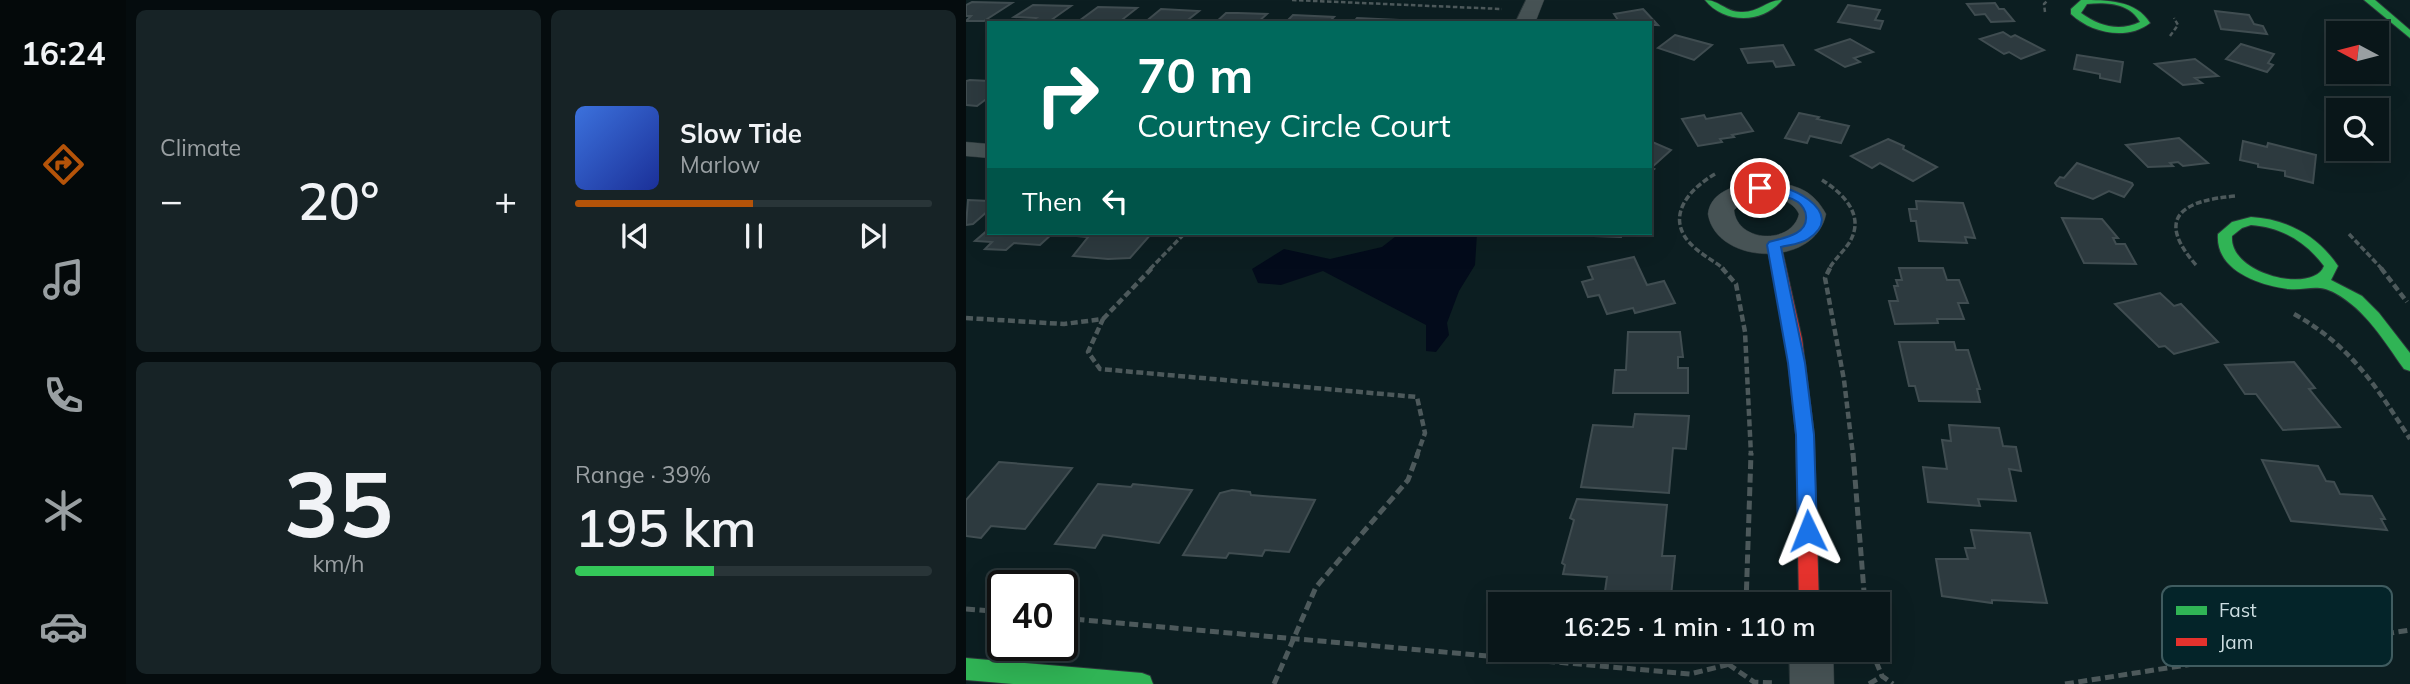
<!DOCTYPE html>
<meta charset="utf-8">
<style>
body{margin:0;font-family:Mulish,sans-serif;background:#172326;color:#f1f3f6;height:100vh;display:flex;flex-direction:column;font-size:26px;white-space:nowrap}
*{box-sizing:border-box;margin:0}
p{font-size:23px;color:#999fa2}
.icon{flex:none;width:38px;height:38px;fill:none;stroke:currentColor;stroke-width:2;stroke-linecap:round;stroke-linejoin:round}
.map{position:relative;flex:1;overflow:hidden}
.side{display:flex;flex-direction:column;gap:10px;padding:10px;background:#050c0e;width:840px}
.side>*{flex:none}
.top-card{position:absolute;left:21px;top:21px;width:665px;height:214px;border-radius:0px;box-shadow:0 7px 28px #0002,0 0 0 2px #293538;background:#00695c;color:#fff;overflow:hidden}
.needle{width:46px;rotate:277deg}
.controls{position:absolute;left:1360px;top:21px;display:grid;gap:14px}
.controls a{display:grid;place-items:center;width:63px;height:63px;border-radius:0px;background:#091619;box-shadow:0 7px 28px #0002,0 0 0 2px #293538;font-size:35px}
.speed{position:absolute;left:21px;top:570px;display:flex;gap:14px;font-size:35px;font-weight:700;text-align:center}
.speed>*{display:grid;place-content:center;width:91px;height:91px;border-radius:50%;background:#091619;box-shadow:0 7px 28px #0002,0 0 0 2px #293538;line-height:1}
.speed .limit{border:4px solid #111;border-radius:10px;background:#fff;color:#111}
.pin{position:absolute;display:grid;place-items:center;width:60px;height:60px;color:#fff;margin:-30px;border:4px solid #fff;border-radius:50%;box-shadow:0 2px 7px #0007}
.me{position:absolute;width:77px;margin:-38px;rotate:358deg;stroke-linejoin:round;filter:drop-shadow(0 0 5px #0008)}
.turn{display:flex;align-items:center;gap:24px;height:147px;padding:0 35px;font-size:32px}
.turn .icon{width:91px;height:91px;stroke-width:2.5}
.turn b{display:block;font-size:49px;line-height:60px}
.then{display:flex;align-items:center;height:66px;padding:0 35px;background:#0003;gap:14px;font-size:26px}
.big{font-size:52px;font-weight:600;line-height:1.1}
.side .widget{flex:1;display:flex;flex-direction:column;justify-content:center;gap:10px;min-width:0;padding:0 24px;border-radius:10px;background:#172326}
.side .dial{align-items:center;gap:0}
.dial b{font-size:91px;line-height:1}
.song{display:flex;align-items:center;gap:21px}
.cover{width:84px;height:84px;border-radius:10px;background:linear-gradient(135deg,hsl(220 70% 55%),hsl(230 70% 35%))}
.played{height:7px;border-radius:4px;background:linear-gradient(90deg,#b45309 50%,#293538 50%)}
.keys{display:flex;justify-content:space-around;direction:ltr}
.heat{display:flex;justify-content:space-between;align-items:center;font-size:38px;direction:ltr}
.charge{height:10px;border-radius:5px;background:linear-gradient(90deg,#34c759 39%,#293538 0)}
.side .tiles{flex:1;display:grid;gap:10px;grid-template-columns:repeat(2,1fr)}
.trip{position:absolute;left:522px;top:592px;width:402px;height:70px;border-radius:0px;background:#091619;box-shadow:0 7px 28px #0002,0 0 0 2px #293538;font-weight:600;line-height:70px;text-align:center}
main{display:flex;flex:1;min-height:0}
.menu{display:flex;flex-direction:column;width:126px;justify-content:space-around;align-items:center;background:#04090a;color:#999fa2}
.menu .icon{width:49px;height:49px}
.menu .active{color:#b45309}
.menu b{font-size:32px;color:#f1f3f6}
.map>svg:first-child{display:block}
.water{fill:#030b1b}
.building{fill:#2d3a3f;stroke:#404d51;stroke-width:2}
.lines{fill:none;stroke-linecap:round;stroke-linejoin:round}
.street-casing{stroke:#2b373a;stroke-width:1}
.fast-casing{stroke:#2b373a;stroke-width:2}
.jam-casing{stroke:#2b373a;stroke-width:2}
.path-far3{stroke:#4d595b;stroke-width:2.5;stroke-dasharray:4.5 2.5;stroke-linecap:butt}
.path-far2{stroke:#4d595b;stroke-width:3.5;stroke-dasharray:6 2.5;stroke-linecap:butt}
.path-far1{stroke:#4d595b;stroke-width:4.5;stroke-dasharray:7 3.5;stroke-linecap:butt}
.path{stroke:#4d595b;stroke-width:5;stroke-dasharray:9 4.5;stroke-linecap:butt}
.street{fill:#475355;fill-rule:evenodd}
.fast{fill:#30b455;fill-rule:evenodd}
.jam{fill:#e5322d;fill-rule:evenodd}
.route{fill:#1a73e8;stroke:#114b97;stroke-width:2}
.key{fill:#042429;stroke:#405c60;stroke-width:2}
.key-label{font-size:19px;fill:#cddee2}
</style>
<main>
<nav class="menu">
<b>16:24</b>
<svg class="icon active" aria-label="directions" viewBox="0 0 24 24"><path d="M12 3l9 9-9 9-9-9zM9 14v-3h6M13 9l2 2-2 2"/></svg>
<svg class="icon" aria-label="music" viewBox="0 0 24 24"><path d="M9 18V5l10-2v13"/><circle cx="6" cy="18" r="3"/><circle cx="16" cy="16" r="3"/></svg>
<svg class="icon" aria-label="phone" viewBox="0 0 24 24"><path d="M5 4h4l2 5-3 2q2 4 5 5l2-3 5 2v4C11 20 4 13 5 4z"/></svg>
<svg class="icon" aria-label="climate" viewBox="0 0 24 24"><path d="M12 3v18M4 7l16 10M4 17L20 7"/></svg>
<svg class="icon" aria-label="car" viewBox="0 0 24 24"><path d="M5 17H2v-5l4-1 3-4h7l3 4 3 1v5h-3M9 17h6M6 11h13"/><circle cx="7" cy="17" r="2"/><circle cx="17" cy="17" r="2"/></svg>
</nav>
<section class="side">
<div class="tiles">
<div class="widget"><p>Climate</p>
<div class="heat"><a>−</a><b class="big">20°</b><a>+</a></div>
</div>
<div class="widget">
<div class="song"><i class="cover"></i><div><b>Slow Tide</b><p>Marlow</p></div></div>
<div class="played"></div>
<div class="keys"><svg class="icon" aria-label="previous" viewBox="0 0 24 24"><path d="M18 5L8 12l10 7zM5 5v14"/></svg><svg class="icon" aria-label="pause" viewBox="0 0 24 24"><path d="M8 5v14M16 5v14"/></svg><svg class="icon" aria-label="next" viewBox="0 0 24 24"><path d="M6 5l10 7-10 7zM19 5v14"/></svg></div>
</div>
<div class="widget dial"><b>35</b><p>km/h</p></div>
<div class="widget"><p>Range · 39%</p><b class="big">195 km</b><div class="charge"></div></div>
</div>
</section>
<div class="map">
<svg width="1444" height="684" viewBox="0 0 1444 684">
<rect width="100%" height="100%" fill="#0c1e21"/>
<polygon class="water" points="434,233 511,233 509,265 493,291 481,323 483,335 470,352 460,351 460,325 357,271 315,285 292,283 286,269 318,249 364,259 416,247"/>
<g class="building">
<polygon points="6,2 46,3 18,21 0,21 5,16 0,16 0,5"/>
<polygon points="1029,3 1033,9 1038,9 1048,21 1025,22 1019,14 1009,15 1001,4"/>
<polygon points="67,5 105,6 81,23 62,23 70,18 48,17"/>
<polygon points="882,5 914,10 909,20 917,21 914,29 872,22"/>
<polygon points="132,7 171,8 152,23 113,21"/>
<polygon points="195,9 233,11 218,23 178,23"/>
<polygon points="677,9 692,25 654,23 648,14"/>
<polygon points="1249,11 1283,15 1288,24 1297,26 1301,34 1255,29"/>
<polygon points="260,13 272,13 301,14 291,23 249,23"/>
<polygon points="327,15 368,17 362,23 319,23"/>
<polygon points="391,18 432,20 430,23 387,23"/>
<polygon points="1037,32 1045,37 1049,35 1078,50 1055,59 1043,52 1038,54 1014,39"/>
<polygon points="709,35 746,45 728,60 692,48"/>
<polygon points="884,39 907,52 888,58 894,62 879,67 850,50"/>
<polygon points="1275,44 1308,54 1302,63 1307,65 1301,72 1260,59"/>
<polygon points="817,45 828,65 810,67 807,61 782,63 775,49"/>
<polygon points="1111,55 1157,62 1154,82 1134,78 1134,74 1108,69"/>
<polygon points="1229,59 1252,76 1229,78 1236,83 1217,85 1189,64"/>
<polygon points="4,80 23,81 23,97 11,106 0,105 0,81"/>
<polygon points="775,113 787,131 766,135 768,137 754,139 756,142 732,146 716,119 738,115 740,119"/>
<polygon points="833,113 853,117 851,119 883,126 875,143 844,136 841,143 819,138"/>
<polygon points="1213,138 1242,163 1217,166 1212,162 1204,163 1207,166 1182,167 1160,145"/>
<polygon points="922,139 938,146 937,149 971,167 947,181 914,163 906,168 885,156"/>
<polygon points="684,141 705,150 685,168 688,169 684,172"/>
<polygon points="1277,141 1301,147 1302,143 1350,155 1347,183 1319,176 1319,171 1292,167 1292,164 1274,160"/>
<polygon points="1111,163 1166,183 1167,185 1158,197 1143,191 1127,199 1091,186 1089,183 1094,177 1098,178"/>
<polygon points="2,200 23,201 23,210 7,224 0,225"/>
<polygon points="950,201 997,203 1009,238 999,237 1001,243 953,241 950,221 945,221 943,209 951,209"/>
<polygon points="1096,218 1136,219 1152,238 1147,238 1150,244 1159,244 1170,264 1118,263"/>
<polygon points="23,229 23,233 87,233 74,245 48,243 40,250 19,249 26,242 9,241"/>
<polygon points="113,233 186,233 164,258 142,259 107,256 122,237 110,236"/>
<polygon points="600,233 656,233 655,237 600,235"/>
<polygon points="668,257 681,285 698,281 709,303 669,313 667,308 641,314 633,295 622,297 616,282 627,279 622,267"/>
<polygon points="933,268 977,268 981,280 993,280 1002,303 992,303 998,319 971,319 972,323 929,324 923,301 932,301 928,286 932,286 930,280 936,280"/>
<polygon points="1194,293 1208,306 1215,304 1252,342 1208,354 1199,346 1193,347 1149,304"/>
<polygon points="662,332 714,332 717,357 712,357 712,368 722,368 722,393 647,393 649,370 660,370"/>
<polygon points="933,342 988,342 990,350 1002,350 1014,389 1011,389 1014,402 953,401 949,386 943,386"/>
<polygon points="1328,362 1349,388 1343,389 1374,427 1317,430 1290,394 1279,394 1259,365"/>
<polygon points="669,414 723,416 720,449 707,448 703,493 615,487 627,425 667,427"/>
<polygon points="983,425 1033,428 1037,446 1050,447 1055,471 1043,469 1050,501 1012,499 1014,506 962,502 957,467 981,469 976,440 985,441"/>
<polygon points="1296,460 1352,466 1360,481 1368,482 1374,494 1406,496 1419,519 1415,519 1421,530 1325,521"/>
<polygon points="33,462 106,468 59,529 25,526 15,538 0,536 0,500"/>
<polygon points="132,484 165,487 167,484 226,490 193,543 137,535 129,548 89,544"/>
<polygon points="266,490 284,492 285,495 349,500 323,552 299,550 296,556 263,553 260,558 217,555 254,493"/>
<polygon points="611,499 701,505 696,556 709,556 705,596 639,591 641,577 597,574 599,565 596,563 608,520 604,518"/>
<polygon points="1005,530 1064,533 1081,603 1026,600 1026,603 976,596 970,559 1002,559 999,548 1009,548"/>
</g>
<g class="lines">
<g class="street-casing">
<g id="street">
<polygon points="560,0 578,0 569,23 549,23"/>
<polygon points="0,142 23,144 23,158 0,156"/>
<path d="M 794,180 C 825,185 844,185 860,214 C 849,269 750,265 742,214 C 745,189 774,185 794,180 ZM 794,196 C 809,198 826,199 833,214 C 826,245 771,243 768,210 L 778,200 Z"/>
<polygon points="823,649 867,649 868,684 824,684"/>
</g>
</g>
<g class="fast-casing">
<g id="fast">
<path d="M 739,0 C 753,0 760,12 775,12 C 792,13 801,0 816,0 C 797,24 758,24 739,0 Z"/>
<path d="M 1115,0 C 1141,0 1170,0 1184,23 C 1161,41 1125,33 1105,14 L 1105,9 ZM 1121,4 C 1140,2 1164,3 1174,22 C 1153,32 1133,26 1115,13 Z"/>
<polygon points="1398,0 1409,0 1444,30 1444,38"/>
<path d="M 1285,217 C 1321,219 1352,236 1372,266 L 1365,280 L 1396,296 L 1413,313 L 1444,353 L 1444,371 L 1438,369 C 1418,341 1400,310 1369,293 C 1350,283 1341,291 1322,289 C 1292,285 1249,270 1252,234 L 1266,222 ZM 1285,225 C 1315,227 1340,242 1358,266 C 1348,294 1263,275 1266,236 L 1276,228 Z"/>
<polygon points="0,658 176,673 184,676 187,684 47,684 0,680"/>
</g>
</g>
<g class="jam-casing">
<polygon id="jam" points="808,241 815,245 836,339 848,435 853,604 833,604 830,435 820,339 801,245"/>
</g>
<g class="path-far3">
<polyline points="326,0 536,9"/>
<polyline points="1079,12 1078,4 1082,0"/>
<polyline points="1204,36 1212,25 1208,18"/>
</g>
<g class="path-far2">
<path d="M 749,174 C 725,188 700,214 722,241 C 732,253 747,260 758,269"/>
<path d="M 856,180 C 878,194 900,216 883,243 C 877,252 868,260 863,269"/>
<polyline points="1383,234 1416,269"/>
<path d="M 1230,265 C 1187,216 1219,200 1270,196"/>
<polyline points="184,269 219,233"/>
</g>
<g class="path-far1">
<polyline points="756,268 770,284 779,332 785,455"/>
<polyline points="864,268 859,278 878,380 887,455"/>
<polyline points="1415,268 1441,302"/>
<path d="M 1328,314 C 1385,346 1410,386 1444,439"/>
<polyline points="0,318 98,324 137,319 122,352 134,369 451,397 459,433 451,455"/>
<polyline points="137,319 186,268"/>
</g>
<g class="path">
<polyline points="887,453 899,604"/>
<polyline points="780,604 785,453"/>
<polyline points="0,609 37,612"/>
<polyline points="96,618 724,674 760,665 774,649"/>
<polyline points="905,649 916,676 927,684"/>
<polyline points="762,664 788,682 810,683"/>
<polyline points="308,684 350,587 442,480 452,453"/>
<polyline points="903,684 916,676"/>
<polyline points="1099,684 1444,630"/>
</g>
<use href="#street" class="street"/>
<use href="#fast" class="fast"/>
<use href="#jam" class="jam"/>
</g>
<path class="route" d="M 790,185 C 820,179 884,213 842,239 C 835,244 823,245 815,247 L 839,363 L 848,435 L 851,531 L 848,538 L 842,540 L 835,538 L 832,531 L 830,435 L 822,363 L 801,245 L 803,242 C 817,238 842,235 840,216 C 840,211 836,205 832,202 C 819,194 804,194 790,191 Z"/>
<rect x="1196" y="586" width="230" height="80" rx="10" class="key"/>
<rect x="1210" y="606" width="31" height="9" fill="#30b455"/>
<rect x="1210" y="638" width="31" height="8" fill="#e5322d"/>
<g class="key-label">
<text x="1253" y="617">Fast</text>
<text x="1253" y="649">Jam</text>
</g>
</svg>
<div class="controls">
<a><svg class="needle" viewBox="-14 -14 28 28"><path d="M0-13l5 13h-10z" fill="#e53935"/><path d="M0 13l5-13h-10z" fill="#999fa2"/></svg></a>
<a><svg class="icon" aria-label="search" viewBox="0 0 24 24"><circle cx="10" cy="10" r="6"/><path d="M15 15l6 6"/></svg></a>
</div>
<div class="speed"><div class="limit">40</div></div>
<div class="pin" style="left:794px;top:188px;background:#d93025"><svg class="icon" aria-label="arrive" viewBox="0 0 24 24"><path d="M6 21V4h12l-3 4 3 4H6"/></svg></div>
<svg class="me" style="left:842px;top:531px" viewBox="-20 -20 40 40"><path d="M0-17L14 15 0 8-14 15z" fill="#1a73e8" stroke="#fff" stroke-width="4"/></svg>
<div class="trip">16:25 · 1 min · 110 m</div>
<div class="top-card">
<div class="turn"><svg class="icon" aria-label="right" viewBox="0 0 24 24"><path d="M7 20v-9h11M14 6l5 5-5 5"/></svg><div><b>70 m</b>Courtney Circle Court</div></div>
<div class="then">Then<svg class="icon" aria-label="left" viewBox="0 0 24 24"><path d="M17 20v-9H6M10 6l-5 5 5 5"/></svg></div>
</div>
</div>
</main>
